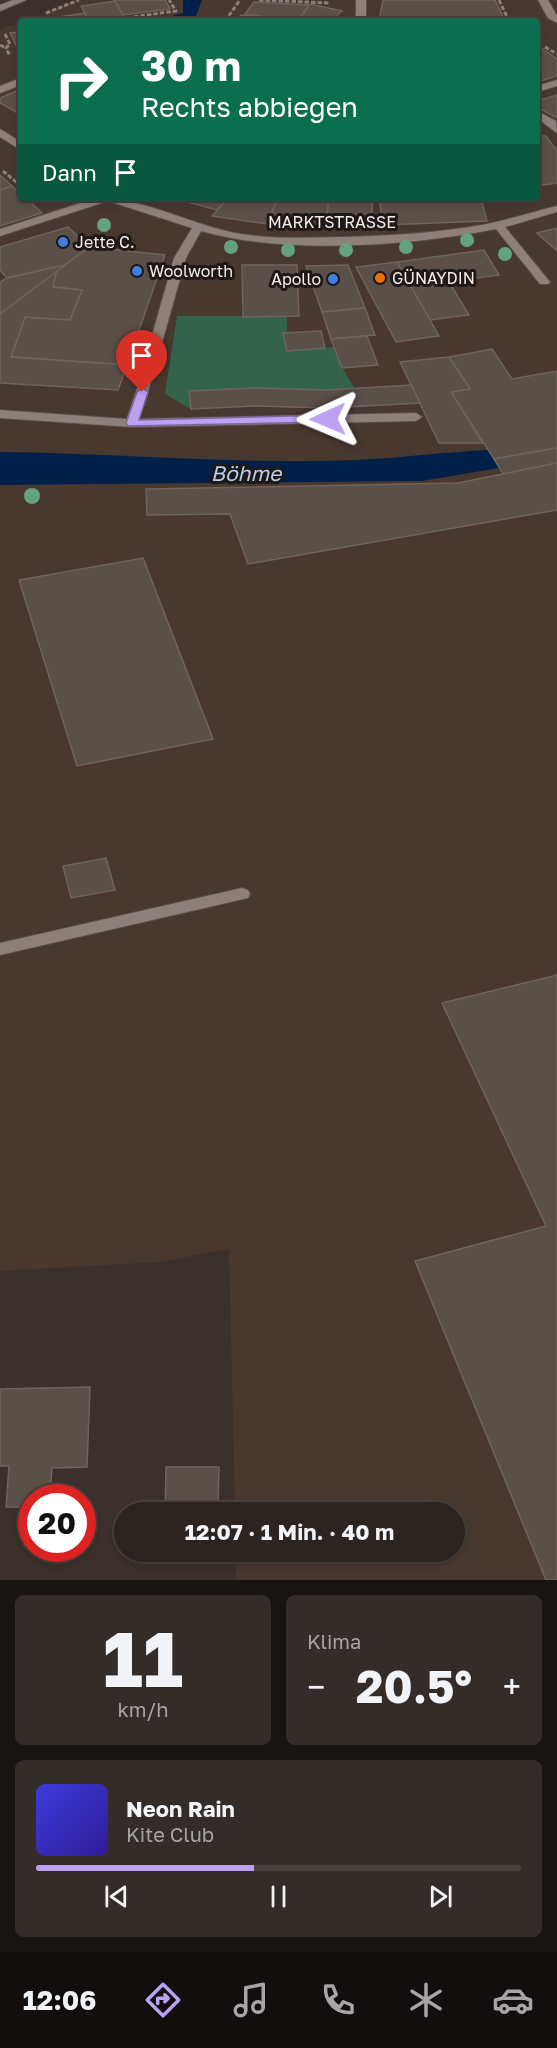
<!DOCTYPE html>
<html lang="de">
<meta charset="utf-8">
<style>
body{margin:0;font-family:"Golos Text",sans-serif;background:#342c29;color:#f1f3f6;height:100vh;display:flex;flex-direction:column;font-size:22px;white-space:nowrap}
*{box-sizing:border-box;margin:0}
p{font-size:20px;color:#a6a4a5}
.icon{flex:none;width:33px;height:33px;fill:none;stroke:currentColor;stroke-width:2;stroke-linecap:round;stroke-linejoin:round}
.map{position:relative;height:1580px;overflow:hidden}
.sheet{display:flex;flex-direction:column;gap:15px;padding:15px;background:#181412;flex:1}
.sheet>*{flex:none}
.top-card{position:absolute;left:18px;top:18px;width:522px;height:183px;border-radius:6px;box-shadow:0 3px 9px #0003,0 0 0 2px #48413e;background:#0b6e4f;color:#fff;overflow:hidden}
.speed{position:absolute;left:18px;top:1484px;display:flex;gap:12px;font-size:30px;font-weight:700;text-align:center}
.speed>*{display:grid;place-content:center;width:78px;height:78px;border-radius:50%;background:#2c2420;box-shadow:0 3px 9px #0003,0 0 0 2px #48413e;line-height:1}
.speed .limit{border:9px solid #d22;background:#fff;color:#111}
.pin{position:absolute;display:grid;place-items:center;width:51px;height:51px;color:#fff;margin:-62px -26px;border-radius:50% 50% 50% 0;rotate:-45deg;box-shadow:0 0 6px #0007}
.pin .icon{rotate:45deg}
.me{position:absolute;width:66px;margin:-33px;rotate:269deg;stroke-linejoin:round;filter:drop-shadow(0 0 4px #0008)}
.turn{display:flex;align-items:center;gap:21px;height:126px;padding:0 24px;font-size:27px}
.turn .icon{width:78px;height:78px;stroke-width:2.5}
.turn b{display:block;font-size:42px;line-height:51px}
.then{display:flex;align-items:center;height:57px;padding:0 24px;background:#0003;gap:12px;font-size:22px}
.big{font-size:45px;font-weight:700;line-height:1.1}
.sheet .widget{flex:1;display:flex;flex-direction:column;justify-content:center;gap:9px;min-width:0;padding:0 21px;border-radius:9px;background:#342c29}
.sheet .dial{align-items:center;gap:0}
.dial b{font-size:78px;line-height:1}
.song{display:flex;align-items:center;gap:18px}
.cover{width:72px;height:72px;border-radius:9px;background:linear-gradient(135deg,hsl(240 70% 55%),hsl(250 70% 35%))}
.played{height:6px;border-radius:3px;background:linear-gradient(90deg,#bca0f2 45%,#48413e 45%)}
.keys{display:flex;justify-content:space-around;direction:ltr}
.heat{display:flex;justify-content:space-between;align-items:center;font-size:33px;direction:ltr}
.sheet .tiles{flex:1;display:grid;gap:15px;grid-template-columns:1fr 1fr}
.widget:last-child{grid-column:span 2}
.trip{position:absolute;left:114px;top:1502px;width:351px;height:60px;border-radius:30px;background:#2c2420;box-shadow:0 3px 9px #0003,0 0 0 2px #48413e;font-weight:700;line-height:60px;text-align:center}
.dock{display:flex;height:96px;justify-content:space-around;align-items:center;background:#120e0d;color:#a6a4a5}
.dock .icon{width:42px;height:42px}
.dock .selected{color:#bca0f2}
.dock b{font-size:27px;color:#f1f3f6}
.map>svg:first-child{display:block}
.built{fill:#483830}
.green{fill:#34634c}
.water{fill:#002049}
.building{fill:#5b4f49;stroke:#70635d;stroke-width:1.5}
.lines{fill:none;stroke-linecap:round;stroke-linejoin:round}
.service-casing{stroke:#594f4b;stroke-width:2}
.pedestrian-casing{stroke:#594f4b;stroke-width:2}
.path{stroke:#897f7b;stroke-width:3;stroke-dasharray:4.5 2;stroke-linecap:butt}
.service{fill:#8d807a;fill-rule:evenodd}
.pedestrian{fill:#8d807a;fill-rule:evenodd}
.tree{fill:#64a27f}
.route{fill:#bca0f2;stroke:#7a689d;stroke-width:1.5}
.shop-dot{fill:#3f7fe0;stroke:#1e1917;stroke-width:2}
.food-dot{fill:#e8710a;stroke:#1e1917;stroke-width:2}
.labels{text-anchor:middle;dominant-baseline:central;stroke-width:6;stroke-linejoin:round;paint-order:stroke}
.far-street-label{font-size:16px;fill:#f4ece9;stroke:#1e1917}
.far-poi-label{font-size:16px;fill:#f4ece9;stroke:#1e1917;text-anchor:start}
.water-label{font-size:21px;font-style:italic;fill:#b6cff1;stroke:#1e1917}
</style>
<div class="map">
<svg width="557" height="1580" viewBox="0 0 557 1580">
<rect width="100%" height="100%" fill="#3b302b"/>
<polygon class="built" points="77,0 557,0 557,1580 236,1580 236,1551 454,1551 454,1512 235,1512 229,1249 160,1262 0,1271 0,30 21,22 21,198 537,198 537,21 24,21"/>
<polygon class="green" points="177,316 287,316 287,351 335,347 342,368 355,389 190,391 191,409 165,394"/>
<g class="water">
<polygon points="183,0 202,0 194,21 165,21 169,17 183,13"/>
<path d="M 488,450 L 499,468 L 422,481 L 0,485 L 0,452 C 119,453 238,465 356,460 C 400,458 444,452 488,450 Z"/>
</g>
<g class="building">
<polygon points="114,0 165,0 170,9 123,15"/>
<polygon points="383,0 495,0 505,21 379,21"/>
<polygon points="115,1 126,21 89,21 81,6"/>
<polygon points="254,2 309,5 298,21 245,14"/>
<polygon points="310,4 342,11 331,21 298,21"/>
<polygon points="85,13 89,21 52,21 51,18"/>
<polygon points="241,15 293,21 238,21"/>
<polygon points="21,32 21,55 10,33"/>
<polygon points="537,45 557,59 557,76 537,82"/>
<polygon points="21,89 21,115 0,103 0,98"/>
<polygon points="557,95 557,118 537,107 537,101"/>
<polygon points="537,136 546,136 557,151 557,183 537,186"/>
<polygon points="0,175 12,186 0,190"/>
<polygon points="12,186 21,194 21,198 26,198 42,213 0,226 0,190"/>
<polygon points="187,198 228,198 217,210 184,201"/>
<polygon points="228,198 278,198 267,224 212,216"/>
<polygon points="278,198 329,198 326,225 267,224"/>
<polygon points="329,198 373,198 371,225 326,225"/>
<polygon points="379,198 481,198 487,221 383,225"/>
<polygon points="68,227 89,247 65,265 7,278 0,270 0,247"/>
<polygon points="557,228 557,251 537,233"/>
<polygon points="89,247 165,255 127,365 11,357 25,317 70,320 82,290 53,287 56,272"/>
<polygon points="484,250 499,275 449,282 469,315 430,320 397,262"/>
<polygon points="397,262 430,320 439,336 396,342 356,267"/>
<polygon points="65,265 56,272 0,314 0,282 7,278"/>
<polygon points="242,265 297,265 299,316 243,317"/>
<polygon points="348,265 365,308 322,312 306,266"/>
<polygon points="56,272 53,287 82,290 70,320 25,317 11,357 127,365 118,390 0,383 0,314"/>
<polygon points="365,308 375,335 331,339 322,312"/>
<polygon points="321,331 325,348 287,351 283,333"/>
<polygon points="367,336 378,365 342,368 331,339"/>
<polygon points="492,349 512,379 557,371 557,448 494,459 451,392 470,389 449,357"/>
<polygon points="449,357 470,389 451,392 483,443 439,443 400,362"/>
<polygon points="411,385 420,403 328,408 255,406 191,409 189,391 255,388 327,390"/>
<polygon points="557,448 557,463 503,474 494,459"/>
<polygon points="557,463 557,510 248,564 230,514 147,515 146,489 458,483"/>
<polygon points="143,558 213,739 77,766 19,580"/>
<polygon points="106,858 115,890 71,898 63,866"/>
<polygon points="557,975 557,1580 546,1580 415,1261 546,1226 442,1003"/>
<polygon points="90,1387 87,1467 52,1468 50,1497 32,1497 32,1507 6,1507 9,1466 0,1466 0,1389"/>
<polygon points="166,1467 219,1467 218,1512 165,1512"/>
<rect x="163" y="1551" width="54" height="7"/>
</g>
<g class="lines">
<g class="service-casing">
<g id="service">
<polygon points="13,0 26,0 0,11 0,5"/>
<polygon points="538,0 548,0 557,16 557,23 548,18"/>
<polygon points="142,388 148,392 139,419 416,413 422,417 416,421 132,427 0,418 0,410 127,419 136,392"/>
<polygon points="242,888 248,890 250,894 248,898 0,955 0,943"/>
</g>
</g>
<g class="pedestrian-casing">
<g id="pedestrian">
<polygon points="356,0 366,0 366,16 361,21 350,21 356,15"/>
<polygon points="21,78 21,85 0,93 0,86"/>
<polygon points="557,80 557,86 537,92 537,86"/>
<polygon points="537,111 556,121 557,133 537,118"/>
<polygon points="0,129 21,142 21,150 0,137"/>
<path d="M 96,198 C 147,198 192,226 241,234 C 274,239 308,238 341,237 C 388,236 436,233 482,225 C 508,220 532,212 557,206 L 557,212 L 505,227 L 550,282 L 548,284 L 540,284 L 496,229 C 411,246 285,255 201,231 L 186,258 L 148,392 L 142,396 L 136,392 L 174,258 L 192,228 L 108,201 L 0,236 L 0,229 Z"/>
</g>
</g>
<g class="path">
<polyline points="259,0 330,3"/>
<polyline points="499,0 509,21"/>
<polyline points="46,13 79,0"/>
<polyline points="134,21 132,17 176,11 169,0"/>
<polyline points="225,21 240,0"/>
<polyline points="5,34 10,44 6,48 10,56"/>
<polyline points="0,45 6,48"/>
<polyline points="545,47 557,54"/>
<polyline points="3,171 21,186"/>
</g>
<use href="#service" class="service"/>
<use href="#pedestrian" class="pedestrian"/>
</g>
<g class="tree">
<circle cx="104" cy="225" r="7"/>
<circle cx="467" cy="240" r="7"/>
<circle cx="231" cy="247" r="7"/>
<circle cx="406" cy="247" r="7"/>
<circle cx="288" cy="250" r="7"/>
<circle cx="346" cy="250" r="7"/>
<circle cx="505" cy="254" r="7"/>
<circle cx="32" cy="496" r="8"/>
</g>
<polygon class="route" points="142,388 148,392 139,420 328,415 334,419 328,422 128,426 126,423 137,392"/>
<g class="shop-dot">
<circle cx="63" cy="242" r="6"/>
<circle cx="137" cy="271" r="6"/>
<circle cx="333" cy="279" r="6"/>
</g>
<circle class="food-dot" cx="380" cy="278" r="6"/>
<g class="labels">
<g class="far-street-label">
<text x="332" y="222">MARKTSTRASSE</text>
</g>
<g class="far-poi-label">
<text x="75" y="242">Jette C.</text>
<text x="149" y="271">Woolworth</text>
<text x="392" y="278">GÜNAYDIN</text>
<text x="321" y="279" text-anchor="end">Apollo</text>
</g>
<g class="water-label">
<text x="246" y="473">Böhme</text>
</g>
</g>
</svg>
<div class="speed"><div class="limit">20</div></div>
<div class="pin" style="left:142px;top:392px;background:#d93025"><svg class="icon" aria-label="arrive" viewBox="0 0 24 24"><path d="M6 21V4h12l-3 4 3 4H6"/></svg></div>
<svg class="me" style="left:328px;top:419px" viewBox="-20 -20 40 40"><path d="M0-17L14 15 0 8-14 15z" fill="#bca0f2" stroke="#fff" stroke-width="4"/></svg>
<div class="trip">12:07 · 1 Min. · 40 m</div>
<div class="top-card">
<div class="turn"><svg class="icon" aria-label="right" viewBox="0 0 24 24"><path d="M7 20v-9h11M14 6l5 5-5 5"/></svg><div><b>30 m</b>Rechts abbiegen</div></div>
<div class="then">Dann<svg class="icon" aria-label="arrive" viewBox="0 0 24 24"><path d="M6 21V4h12l-3 4 3 4H6"/></svg></div>
</div>
</div>
<section class="sheet">
<div class="tiles">
<div class="widget dial"><b>11</b><p>km/h</p></div>
<div class="widget"><p>Klima</p>
<div class="heat"><a>−</a><b class="big">20.5°</b><a>+</a></div>
</div>
<div class="widget">
<div class="song"><i class="cover"></i><div><b>Neon Rain</b><p>Kite Club</p></div></div>
<div class="played"></div>
<div class="keys"><svg class="icon" aria-label="previous" viewBox="0 0 24 24"><path d="M18 5L8 12l10 7zM5 5v14"/></svg><svg class="icon" aria-label="pause" viewBox="0 0 24 24"><path d="M8 5v14M16 5v14"/></svg><svg class="icon" aria-label="next" viewBox="0 0 24 24"><path d="M6 5l10 7-10 7zM19 5v14"/></svg></div>
</div>
</div>
</section>
<nav class="dock">
<b>12:06</b>
<svg class="icon selected" aria-label="directions" viewBox="0 0 24 24"><path d="M12 3l9 9-9 9-9-9zM9 14v-3h6M13 9l2 2-2 2"/></svg>
<svg class="icon" aria-label="music" viewBox="0 0 24 24"><path d="M9 18V5l10-2v13"/><circle cx="6" cy="18" r="3"/><circle cx="16" cy="16" r="3"/></svg>
<svg class="icon" aria-label="phone" viewBox="0 0 24 24"><path d="M5 4h4l2 5-3 2q2 4 5 5l2-3 5 2v4C11 20 4 13 5 4z"/></svg>
<svg class="icon" aria-label="climate" viewBox="0 0 24 24"><path d="M12 3v18M4 7l16 10M4 17L20 7"/></svg>
<svg class="icon" aria-label="car" viewBox="0 0 24 24"><path d="M5 17H2v-5l4-1 3-4h7l3 4 3 1v5h-3M9 17h6M6 11h13"/><circle cx="7" cy="17" r="2"/><circle cx="17" cy="17" r="2"/></svg>
</nav>
